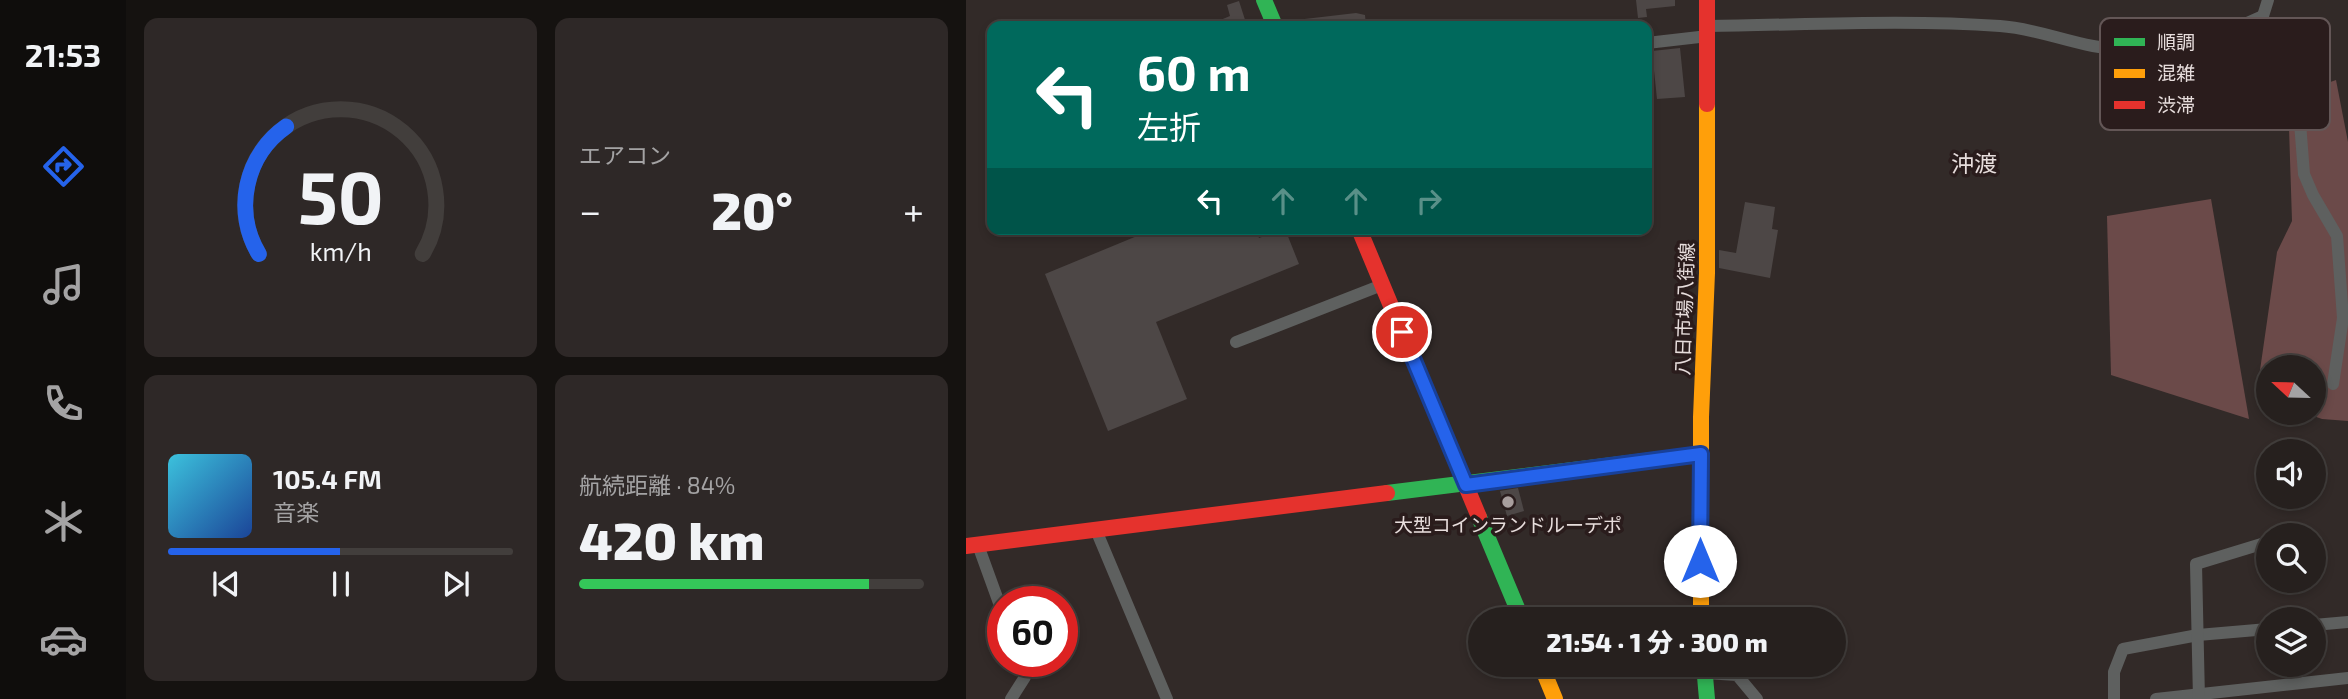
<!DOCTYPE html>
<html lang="ja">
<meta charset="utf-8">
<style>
body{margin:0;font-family:"Exo 2","Noto Sans JP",sans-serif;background:#2e2827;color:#f1f3f6;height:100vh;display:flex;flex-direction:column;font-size:26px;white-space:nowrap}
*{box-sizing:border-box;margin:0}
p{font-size:23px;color:#a4a3a4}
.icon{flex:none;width:38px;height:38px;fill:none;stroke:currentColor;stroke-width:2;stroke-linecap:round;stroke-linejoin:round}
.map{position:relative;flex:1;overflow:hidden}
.drawer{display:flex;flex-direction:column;gap:18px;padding:18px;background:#151210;width:840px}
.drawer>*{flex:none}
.hud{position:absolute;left:21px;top:21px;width:665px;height:214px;border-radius:14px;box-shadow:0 4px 10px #0003,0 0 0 2px #423e3c;background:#00695c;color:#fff;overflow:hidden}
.needle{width:46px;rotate:292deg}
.buttons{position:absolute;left:1290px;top:355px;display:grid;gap:14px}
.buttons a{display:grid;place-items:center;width:70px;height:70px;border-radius:50%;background:#26201e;box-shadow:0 4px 10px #0003,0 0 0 2px #423e3c;font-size:35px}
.speed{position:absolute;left:21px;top:586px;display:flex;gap:14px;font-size:35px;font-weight:700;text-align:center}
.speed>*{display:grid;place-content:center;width:91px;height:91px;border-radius:50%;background:#26201e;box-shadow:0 4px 10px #0003,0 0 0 2px #423e3c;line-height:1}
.speed .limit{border:10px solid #d22;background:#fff;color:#111}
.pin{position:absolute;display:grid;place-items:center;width:60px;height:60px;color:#fff;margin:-30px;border:4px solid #fff;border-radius:50%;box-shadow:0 2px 7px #0007}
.me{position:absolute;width:77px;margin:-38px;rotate:0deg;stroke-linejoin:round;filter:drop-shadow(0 0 5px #0008)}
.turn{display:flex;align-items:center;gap:24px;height:147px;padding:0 35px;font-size:32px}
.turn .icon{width:91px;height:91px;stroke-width:2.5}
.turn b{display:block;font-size:49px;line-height:60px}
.lanes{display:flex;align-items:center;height:66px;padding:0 35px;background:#0003;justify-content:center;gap:35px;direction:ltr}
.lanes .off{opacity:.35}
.big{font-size:52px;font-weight:800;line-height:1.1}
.drawer .card{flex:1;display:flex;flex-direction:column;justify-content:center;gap:10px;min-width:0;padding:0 24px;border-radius:14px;background:#2e2827}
.drawer .dial{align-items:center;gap:0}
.dial svg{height:182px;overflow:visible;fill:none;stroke:#423e3c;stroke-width:7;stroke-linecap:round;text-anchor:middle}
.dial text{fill:#f1f3f6;stroke:none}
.song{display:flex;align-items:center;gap:21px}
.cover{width:84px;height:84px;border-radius:10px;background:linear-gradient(135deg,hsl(190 70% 55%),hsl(220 70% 35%))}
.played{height:7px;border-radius:4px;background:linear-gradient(90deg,#2563eb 50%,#423e3c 50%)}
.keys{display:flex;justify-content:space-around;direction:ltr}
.heat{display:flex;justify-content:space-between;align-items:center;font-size:38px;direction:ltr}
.charge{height:10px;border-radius:5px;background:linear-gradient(90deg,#34c759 84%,#423e3c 0)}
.drawer .tiles{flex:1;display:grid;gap:18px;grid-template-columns:repeat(2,1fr)}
.trip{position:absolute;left:502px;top:607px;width:378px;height:70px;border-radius:35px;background:#26201e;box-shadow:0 4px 10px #0003,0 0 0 2px #423e3c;font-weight:800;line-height:70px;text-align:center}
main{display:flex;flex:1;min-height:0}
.dock{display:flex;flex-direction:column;width:126px;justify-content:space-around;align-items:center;background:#0f0d0c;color:#a4a3a4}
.dock .icon{width:49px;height:49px}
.dock .current{color:#2563eb}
.dock b{font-size:32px;color:#f1f3f6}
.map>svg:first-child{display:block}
.forest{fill:#6b4a49}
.building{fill:#4d4746}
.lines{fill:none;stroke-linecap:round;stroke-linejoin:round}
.street{stroke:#5e605f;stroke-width:12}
.fast{stroke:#30b455;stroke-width:16}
.slow{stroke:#ff9f0a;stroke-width:16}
.jam{stroke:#e5322d;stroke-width:16}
.route-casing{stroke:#184099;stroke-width:18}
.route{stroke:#2563eb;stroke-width:12}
.poi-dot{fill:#a89e9d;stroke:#2a1c1c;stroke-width:2.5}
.labels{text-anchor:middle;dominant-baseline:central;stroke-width:7;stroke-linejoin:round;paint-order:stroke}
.street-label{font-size:19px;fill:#e7dddc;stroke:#2a1c1c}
.poi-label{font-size:19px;fill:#e7dddc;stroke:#2a1c1c}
.quarter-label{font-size:23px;fill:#e7dddc;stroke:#2a1c1c}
.key{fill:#2a1c1c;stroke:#635656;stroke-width:2}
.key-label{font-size:19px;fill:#e7dddc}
</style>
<main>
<nav class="dock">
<b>21:53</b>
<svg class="icon current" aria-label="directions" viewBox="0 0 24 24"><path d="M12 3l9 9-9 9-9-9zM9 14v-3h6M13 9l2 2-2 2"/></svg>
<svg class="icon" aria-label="music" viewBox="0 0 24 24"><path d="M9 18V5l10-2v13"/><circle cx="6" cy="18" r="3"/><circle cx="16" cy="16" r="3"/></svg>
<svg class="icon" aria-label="phone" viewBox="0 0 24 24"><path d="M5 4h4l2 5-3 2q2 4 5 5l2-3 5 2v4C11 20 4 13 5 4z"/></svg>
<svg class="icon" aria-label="climate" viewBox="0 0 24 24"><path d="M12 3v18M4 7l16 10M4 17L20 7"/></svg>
<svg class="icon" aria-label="car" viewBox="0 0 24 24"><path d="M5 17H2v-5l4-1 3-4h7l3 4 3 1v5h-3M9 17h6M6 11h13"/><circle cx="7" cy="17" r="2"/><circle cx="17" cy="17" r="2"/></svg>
</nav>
<section class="drawer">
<div class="tiles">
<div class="card dial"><svg viewBox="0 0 100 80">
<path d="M14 69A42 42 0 1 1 86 69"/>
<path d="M14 69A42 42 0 0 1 26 13" stroke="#2563eb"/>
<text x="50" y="56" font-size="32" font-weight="700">50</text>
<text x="50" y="72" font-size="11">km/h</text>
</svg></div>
<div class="card"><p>エアコン</p>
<div class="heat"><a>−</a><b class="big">20°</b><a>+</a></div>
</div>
<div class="card">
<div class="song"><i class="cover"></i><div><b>105.4 FM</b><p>音楽</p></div></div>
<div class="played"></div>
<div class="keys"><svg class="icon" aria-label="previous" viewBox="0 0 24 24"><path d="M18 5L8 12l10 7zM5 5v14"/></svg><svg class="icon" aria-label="pause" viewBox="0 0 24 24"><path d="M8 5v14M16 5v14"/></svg><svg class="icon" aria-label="next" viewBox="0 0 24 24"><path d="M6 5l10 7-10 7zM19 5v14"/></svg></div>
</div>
<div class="card"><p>航続距離 · 84%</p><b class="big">420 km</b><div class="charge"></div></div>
</div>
</section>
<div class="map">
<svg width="1382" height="699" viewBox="0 0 1382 699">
<rect width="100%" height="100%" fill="#322a28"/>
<g class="forest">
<polygon points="1370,80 1382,142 1382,421 1356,419 1339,413 1348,413 1348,368 1302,368 1302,401 1290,398 1311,252 1326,221 1322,97"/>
<polygon points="1245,199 1283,419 1145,375 1141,216"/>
</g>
<g class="building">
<polygon points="670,0 709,0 709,6 680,9 681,17 672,18"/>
<polygon points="273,1 281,26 240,26 264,16 261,5"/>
<polygon points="390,13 399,15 400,26 331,26 330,20"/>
<polygon points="714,48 719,97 691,99 686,51"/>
<polygon points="779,202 809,207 806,229 812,230 804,278 753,268 753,250 770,253"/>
<polygon points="188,229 289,229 293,238 319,229 333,264 190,322 221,399 142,431 79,274"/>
<polygon points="552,488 558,511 541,516 534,491"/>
</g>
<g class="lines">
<g class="street">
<polyline points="1302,0 1297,16 1299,34 1307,40 1335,46 1330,71 1338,174 1347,195 1371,236 1377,318 1367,384"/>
<path d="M 742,26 C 838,25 938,19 1034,26 C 1066,28 1095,40 1127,46 C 1185,57 1244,41 1297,16"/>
<polyline points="681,43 742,36"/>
<polyline points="270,342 416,285"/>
<polyline points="130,530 201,699"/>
<polyline points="1322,536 1325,535"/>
<polyline points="12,545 37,614"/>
<polyline points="1348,625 1382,622"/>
<polyline points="739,673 771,675 791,699"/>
<polyline points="45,699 59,677 53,662"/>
<polyline points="1148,699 1148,672 1157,649 1232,635 1302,629"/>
<polyline points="1190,699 1382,678"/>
<polyline points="1233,699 1230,564 1302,542"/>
</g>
<g class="fast">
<polyline points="298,0 309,26"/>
<polyline points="421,493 735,454"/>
<polyline points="513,517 556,620"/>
<polyline points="738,665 741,699"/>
</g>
<g class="slow">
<polyline points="735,620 735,417 741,273 741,104"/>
<polyline points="575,665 589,699"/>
</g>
<g class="jam">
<polyline points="741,0 741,104"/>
<polyline points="393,229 513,517"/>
<polyline points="0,546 421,493"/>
</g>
</g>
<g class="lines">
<g class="route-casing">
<polyline id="route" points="436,332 500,485 735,454 734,561"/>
</g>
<use href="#route" class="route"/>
</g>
<circle class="poi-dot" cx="542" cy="502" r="7"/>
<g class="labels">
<g class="street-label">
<text transform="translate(718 309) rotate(-88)">八日市場八街線</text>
</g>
<g class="poi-label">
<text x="542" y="524">大型コインランドルーデポ</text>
</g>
<g class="quarter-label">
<text x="1008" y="163">沖渡</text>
</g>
</g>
<rect x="1134" y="18" width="230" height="112" rx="10" class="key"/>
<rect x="1148" y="38" width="31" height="8" fill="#30b455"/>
<rect x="1148" y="69" width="31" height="9" fill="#ff9f0a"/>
<rect x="1148" y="101" width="31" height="8" fill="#e5322d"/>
<g class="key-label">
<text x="1191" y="49">順調</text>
<text x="1191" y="80">混雑</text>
<text x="1191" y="112">渋滞</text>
</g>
</svg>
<div class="buttons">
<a><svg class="needle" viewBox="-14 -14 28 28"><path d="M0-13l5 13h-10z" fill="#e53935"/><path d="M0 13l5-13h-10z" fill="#a4a3a4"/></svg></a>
<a><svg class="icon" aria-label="sound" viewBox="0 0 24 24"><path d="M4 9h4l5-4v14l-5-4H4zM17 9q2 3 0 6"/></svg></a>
<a><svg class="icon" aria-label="search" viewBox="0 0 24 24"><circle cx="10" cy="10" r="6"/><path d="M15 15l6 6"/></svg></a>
<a><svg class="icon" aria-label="layers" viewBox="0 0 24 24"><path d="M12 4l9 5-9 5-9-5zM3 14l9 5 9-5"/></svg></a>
</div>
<div class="speed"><div class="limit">60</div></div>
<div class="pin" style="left:436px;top:332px;background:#d93025"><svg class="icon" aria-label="arrive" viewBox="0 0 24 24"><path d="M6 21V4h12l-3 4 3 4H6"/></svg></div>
<svg class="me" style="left:734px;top:561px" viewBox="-20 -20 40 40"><circle r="19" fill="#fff"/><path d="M0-13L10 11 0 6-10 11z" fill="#2563eb"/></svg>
<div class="trip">21:54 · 1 分 · 300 m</div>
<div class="hud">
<div class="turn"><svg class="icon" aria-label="left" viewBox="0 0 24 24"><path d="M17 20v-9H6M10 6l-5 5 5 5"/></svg><div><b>60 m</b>左折</div></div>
<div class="lanes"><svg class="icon" aria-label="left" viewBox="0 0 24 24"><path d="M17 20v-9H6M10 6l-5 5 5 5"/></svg><svg class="icon off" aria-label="ahead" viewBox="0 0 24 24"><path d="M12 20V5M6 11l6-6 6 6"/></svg><svg class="icon off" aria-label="ahead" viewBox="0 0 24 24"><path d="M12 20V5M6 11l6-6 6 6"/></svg><svg class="icon off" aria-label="right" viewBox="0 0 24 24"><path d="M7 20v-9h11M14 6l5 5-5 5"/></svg></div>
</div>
</div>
</main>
